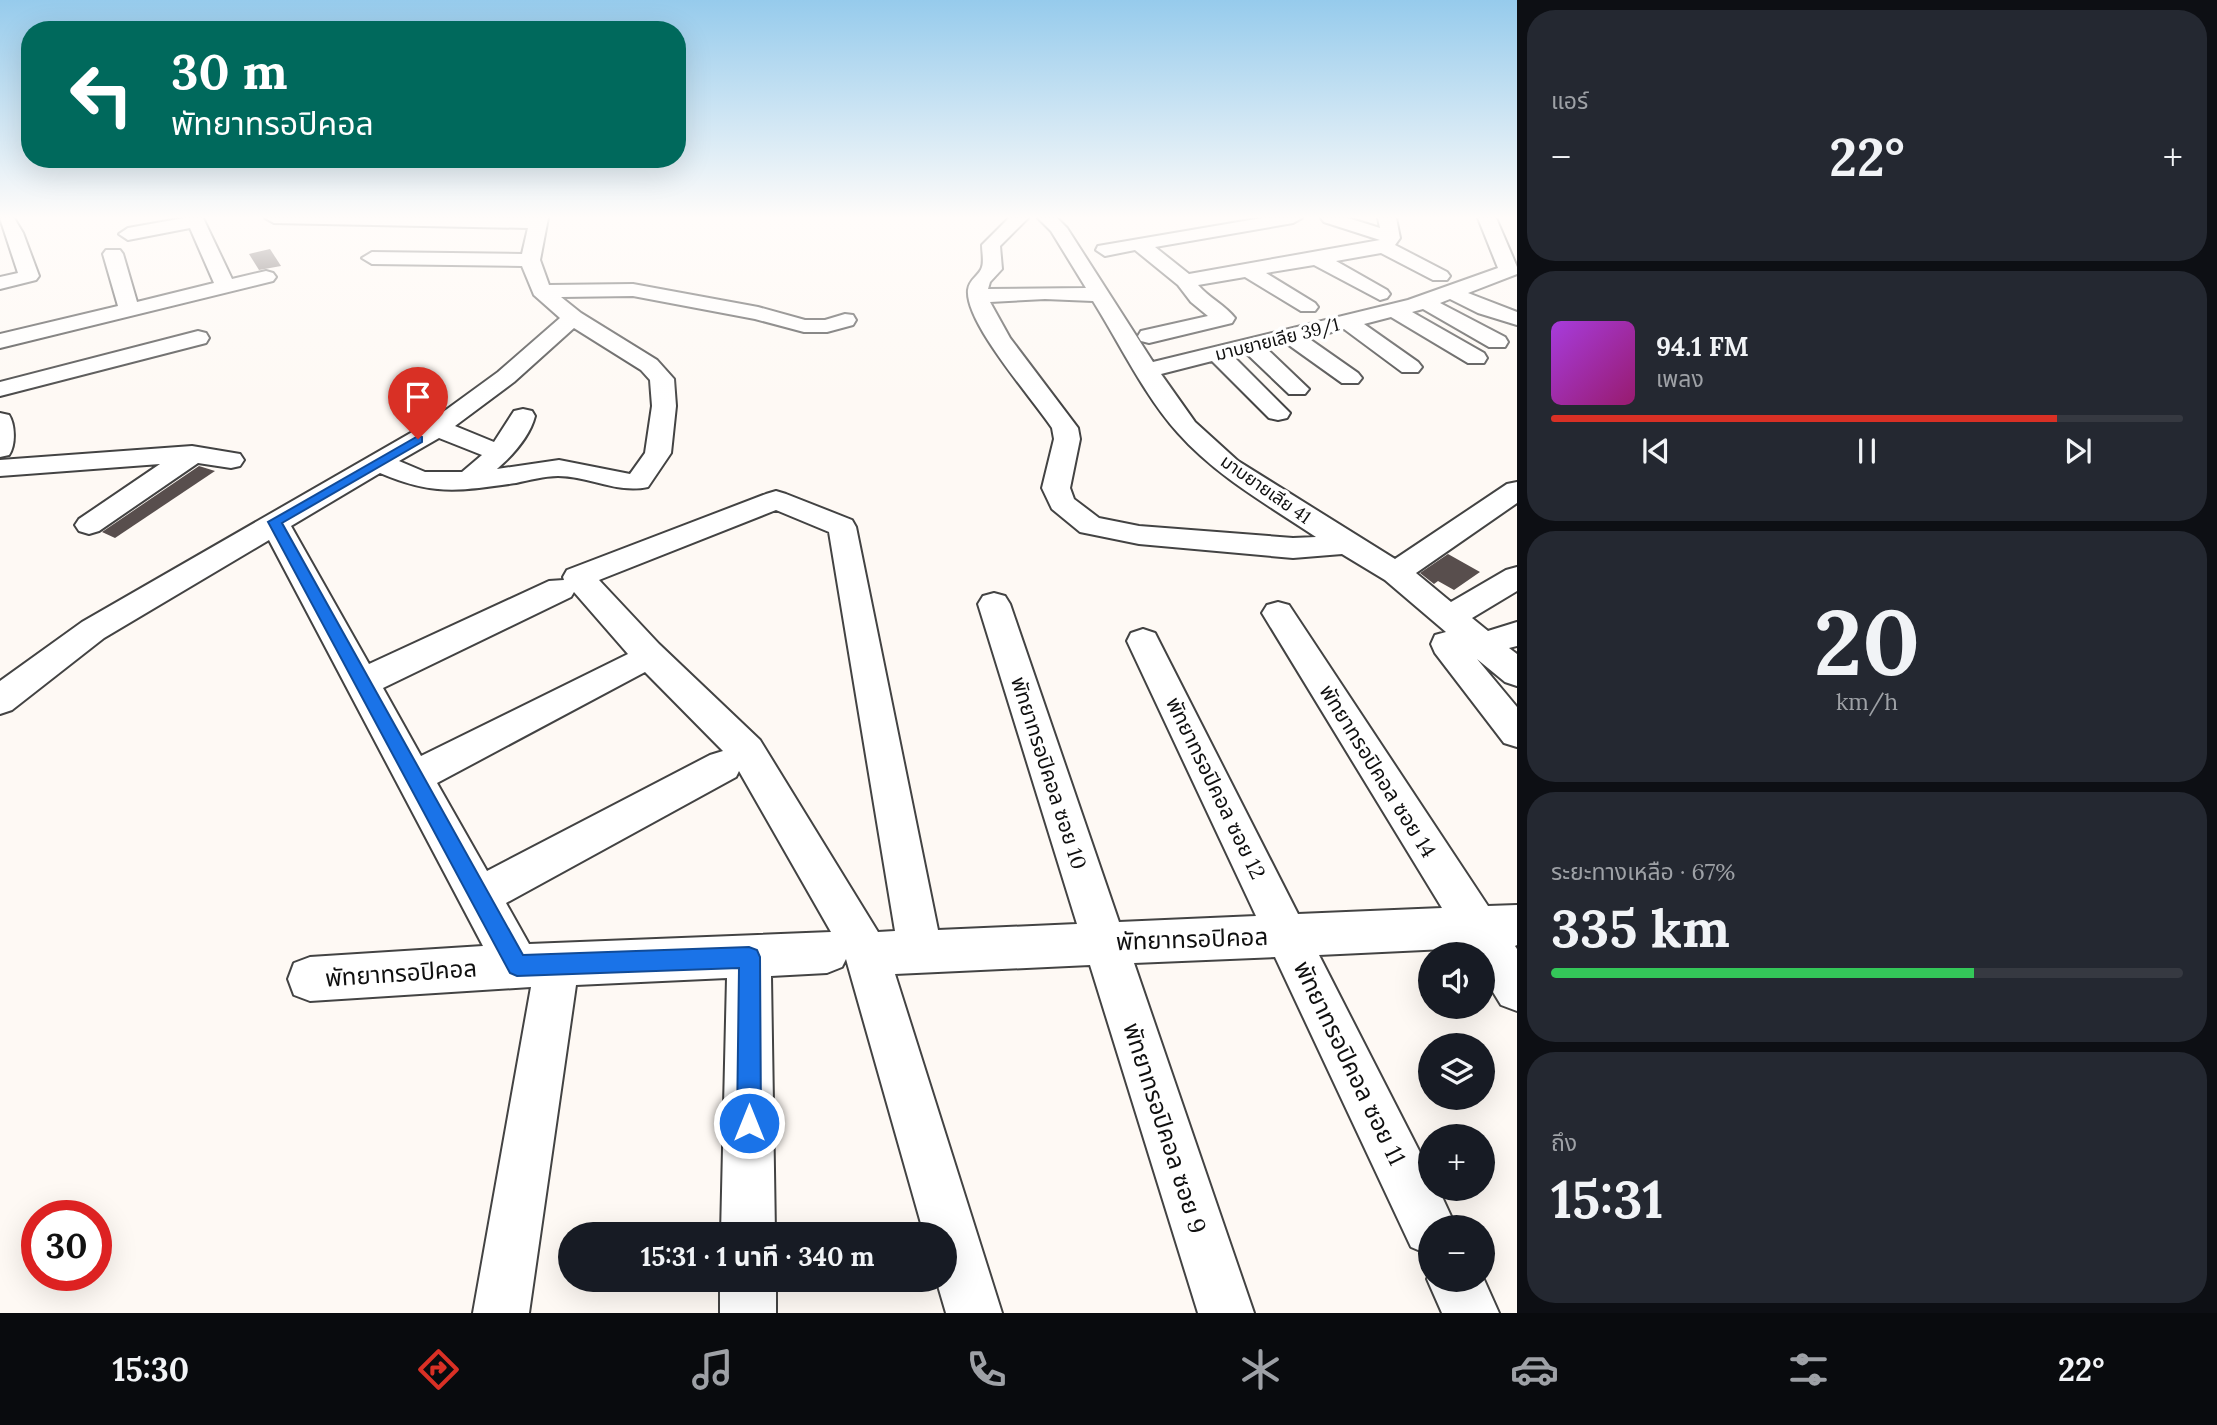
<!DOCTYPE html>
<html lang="th">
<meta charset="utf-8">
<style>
body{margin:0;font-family:Lora,"Noto Sans Thai",serif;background:#242831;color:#f1f3f6;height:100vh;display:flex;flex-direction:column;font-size:26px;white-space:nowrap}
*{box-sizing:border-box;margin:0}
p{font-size:23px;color:#9ea1a6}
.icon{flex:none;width:38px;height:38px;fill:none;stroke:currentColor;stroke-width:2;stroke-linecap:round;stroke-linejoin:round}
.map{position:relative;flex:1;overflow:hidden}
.side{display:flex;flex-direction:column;gap:10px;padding:10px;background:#0d0f14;width:700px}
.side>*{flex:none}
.banner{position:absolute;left:21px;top:21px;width:665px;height:147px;border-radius:28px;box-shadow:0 7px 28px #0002;background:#00695c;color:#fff;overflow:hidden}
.controls{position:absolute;left:1418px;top:942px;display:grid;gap:14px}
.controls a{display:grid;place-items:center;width:77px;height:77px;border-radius:50%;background:#171b24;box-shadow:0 7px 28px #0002;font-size:35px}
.speed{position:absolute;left:21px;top:1200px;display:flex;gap:14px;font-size:35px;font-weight:700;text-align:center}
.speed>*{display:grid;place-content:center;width:91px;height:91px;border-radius:50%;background:#171b24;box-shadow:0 7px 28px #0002;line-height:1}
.speed .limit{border:10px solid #d22;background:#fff;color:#111}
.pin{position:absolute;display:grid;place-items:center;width:60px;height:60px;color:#fff;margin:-72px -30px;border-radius:50% 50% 50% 0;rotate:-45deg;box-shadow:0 0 7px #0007}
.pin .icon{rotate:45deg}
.me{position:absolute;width:77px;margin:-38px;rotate:0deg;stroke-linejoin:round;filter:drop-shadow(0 0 5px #0008)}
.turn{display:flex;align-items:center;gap:24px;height:147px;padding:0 35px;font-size:32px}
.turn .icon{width:91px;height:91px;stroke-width:2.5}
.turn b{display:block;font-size:49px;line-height:60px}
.big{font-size:52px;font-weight:700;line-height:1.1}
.side .tile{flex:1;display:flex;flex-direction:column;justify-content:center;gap:10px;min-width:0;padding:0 24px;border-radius:28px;background:#242831}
.side .dial{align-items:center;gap:0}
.dial b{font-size:91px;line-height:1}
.song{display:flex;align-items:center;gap:21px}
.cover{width:84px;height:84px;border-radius:10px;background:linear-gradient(135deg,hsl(280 70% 55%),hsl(320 70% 35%))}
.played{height:7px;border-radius:4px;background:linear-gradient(90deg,#d93025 80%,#363941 80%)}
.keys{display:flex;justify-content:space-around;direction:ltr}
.heat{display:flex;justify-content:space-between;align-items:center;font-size:38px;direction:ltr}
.charge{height:10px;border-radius:5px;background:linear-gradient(90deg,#34c759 67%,#363941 0)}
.trip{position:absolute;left:558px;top:1222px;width:399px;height:70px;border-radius:35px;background:#171b24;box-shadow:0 7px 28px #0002;font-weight:700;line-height:70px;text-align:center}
.menu{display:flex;height:112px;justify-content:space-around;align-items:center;background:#090b0e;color:#9ea1a6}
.menu .icon{width:49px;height:49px}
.menu .active{color:#d93025}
.menu b{font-size:32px;color:#f1f3f6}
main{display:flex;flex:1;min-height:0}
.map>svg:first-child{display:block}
.building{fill:#584e4d}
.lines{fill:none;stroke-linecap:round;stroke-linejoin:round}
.minor-casing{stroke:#434343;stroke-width:4}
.minor{fill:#fff;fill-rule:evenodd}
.route{fill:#1a73e8;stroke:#114b97;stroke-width:2}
.labels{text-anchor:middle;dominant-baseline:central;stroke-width:7;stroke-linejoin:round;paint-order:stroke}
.far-street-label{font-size:18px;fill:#101010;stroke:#fff}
.street-label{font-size:21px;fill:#101010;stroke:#fff}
.near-street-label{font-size:24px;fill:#101010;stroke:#fff}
</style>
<main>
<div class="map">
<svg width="1517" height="1313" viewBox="0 0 1517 1313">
<rect width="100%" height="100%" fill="#fef9f4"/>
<g class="building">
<polygon points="270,249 281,266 259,270 249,254"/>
<polygon points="199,466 215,471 115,538 102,532"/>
<polygon points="1448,554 1480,572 1454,590 1438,581 1434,584 1420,573"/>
</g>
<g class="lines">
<g class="minor-casing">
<g id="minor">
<polygon points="0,218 14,218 23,233 39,276 36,280 0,289 0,277 18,273"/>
<polygon points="184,218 203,218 232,279 266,271 273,273 276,277 273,281 0,348 0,334 118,306 103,254 106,250 120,250 123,254 137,302 214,283 190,228 128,240 119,234 128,228"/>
<path d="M 265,218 L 548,218 L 540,260 L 549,285 L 633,284 L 758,307 L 805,320 L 825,320 L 845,314 L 853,315 L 856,320 L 853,325 L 827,332 L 804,332 L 755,319 L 633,296 L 561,297 L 581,313 L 657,360 L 674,379 L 676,406 L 671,453 L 648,487 C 617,494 589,476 558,476 C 545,476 529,480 516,483 C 460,491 433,496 380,473 L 291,526 L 369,664 L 549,581 L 564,580 L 563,577 L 567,570 L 766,494 L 776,491 L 786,494 L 852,520 L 856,527 L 938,930 L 1077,924 L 978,604 L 983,596 L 994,593 L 1005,596 L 1010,604 L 1119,922 L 1256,916 L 1127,641 L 1131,633 L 1143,629 L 1155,633 L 1159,641 L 1298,914 L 1442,908 L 1262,613 L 1267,605 L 1278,602 L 1289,605 L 1488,906 L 1517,905 L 1517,945 L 1515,946 L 1517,949 L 1517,1011 L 1501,1005 L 1482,974 L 1482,954 L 1470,954 L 1466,948 L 1319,955 L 1430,1172 L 1430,1188 L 1438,1188 L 1456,1227 L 1430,1227 L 1430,1255 L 1411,1247 L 1275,957 L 1134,963 L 1254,1313 L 1198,1313 L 1090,965 L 895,974 L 1002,1313 L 946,1313 L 936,1279 L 945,1279 L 945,1234 L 924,1234 L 846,959 L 842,967 L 827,973 L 771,976 L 775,1234 L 721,1234 L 727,978 L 576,985 L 529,1313 L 473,1313 L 531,987 L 310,1001 L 294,995 L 288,979 L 294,963 L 310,957 L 483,946 L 269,540 L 104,638 L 12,710 L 0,714 L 0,681 L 82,622 L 428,423 L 498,372 L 560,318 L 534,295 L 522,266 L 372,264 L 362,258 L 372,252 L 522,254 L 528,228 L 274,223 ZM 574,328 L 641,370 L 650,380 L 652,406 L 645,453 L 630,474 L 559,460 L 497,469 C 512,456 530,436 535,416 L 532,411 L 523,409 L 514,411 L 494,442 L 455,426 L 514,382 ZM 439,438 L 482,455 L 462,472 L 425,472 L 399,461 ZM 776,510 L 829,532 L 895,931 L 878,932 L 760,740 L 659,644 L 599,580 ZM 574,592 L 628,654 L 421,756 L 383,688 L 571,597 ZM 645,672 L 723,751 L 710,755 L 487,871 L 437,783 ZM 739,771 L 831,932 L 529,944 L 506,903 L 736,777 Z"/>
<path d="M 1009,218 L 1028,218 L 1000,246 L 1002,269 L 990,282 L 988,289 L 1086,288 L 1051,231 L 1038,218 L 1057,218 L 1067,228 L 1153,362 L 1408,300 L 1498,268 L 1478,218 L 1496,218 L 1517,267 L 1517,274 L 1468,293 L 1517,312 L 1517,325 L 1478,313 L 1450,299 L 1440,303 L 1505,337 L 1508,342 L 1505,347 L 1489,347 L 1423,309 L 1412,312 L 1484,353 L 1487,358 L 1484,363 L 1468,363 L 1391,317 L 1364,324 L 1418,362 L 1422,367 L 1418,372 L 1402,372 L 1344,329 L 1308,338 L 1358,373 L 1362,378 L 1358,383 L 1342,383 L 1286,343 L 1266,348 L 1309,389 L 1305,394 L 1289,394 L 1246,353 L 1233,356 L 1290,413 L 1287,418 L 1278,420 L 1269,418 L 1212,361 L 1161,374 L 1195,422 L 1238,461 L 1395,559 L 1507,484 L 1517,482 L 1517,503 L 1416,573 L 1451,602 L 1506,570 L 1517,567 L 1517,591 L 1472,618 L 1488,631 L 1517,622 L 1517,646 L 1509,648 L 1517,654 L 1517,686 L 1505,682 L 1477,659 L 1517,707 L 1517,747 L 1504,743 L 1435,653 L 1431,644 L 1435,635 L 1446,632 L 1385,580 L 1342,554 L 1293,558 L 1139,544 L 1080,532 L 1052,509 L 1042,488 L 1054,439 L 1052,428 C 1032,398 965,323 968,290 C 969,279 980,275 982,267 C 984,261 982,251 982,245 ZM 1045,299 L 1093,301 C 1120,344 1144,395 1178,433 C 1216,476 1268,505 1316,537 L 1293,538 L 1139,526 L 1099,518 L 1074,499 L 1070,488 L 1080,439 L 1078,428 L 1010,338 L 990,302 Z"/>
<path d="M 1262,218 L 1302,218 L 1293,223 L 1155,247 L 1189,274 L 1380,240 L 1324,222 L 1321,218 L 1348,218 L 1380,228 L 1378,218 L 1396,218 L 1400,238 L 1395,245 L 1447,272 L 1450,276 L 1447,280 L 1433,280 L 1381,253 L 1336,261 L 1387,290 L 1390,294 L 1387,298 L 1380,300 L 1314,265 L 1266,273 L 1315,303 L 1318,307 L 1315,311 L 1301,311 L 1245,277 L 1198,285 C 1209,298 1225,305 1235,318 L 1232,323 L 1149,343 L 1141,341 L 1138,336 L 1141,331 L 1208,316 L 1191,302 L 1178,285 L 1135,250 L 1105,256 L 1096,250 L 1098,246 Z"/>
<polygon points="198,331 206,333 209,338 206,343 0,396 0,382"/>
<path d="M 0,413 L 9,415 C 15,424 16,445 9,455 L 0,457 Z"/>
<polygon points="192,446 240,454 244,460 240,466 231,468 198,463 99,531 89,534 79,531 75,525 79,519 160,464 0,476 0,460"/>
<polygon points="1430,1273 1430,1279 1482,1279 1482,1275 1499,1313 1442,1313 1427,1279"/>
<rect x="720" y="1279" width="56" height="34"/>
</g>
</g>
<use href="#minor" class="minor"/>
</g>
<linearGradient id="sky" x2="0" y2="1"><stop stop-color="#96cbec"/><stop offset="0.54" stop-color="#fffcfa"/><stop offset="1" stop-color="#fffcfa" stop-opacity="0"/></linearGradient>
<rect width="1517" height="402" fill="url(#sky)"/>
<polygon class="route" points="418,436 422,437 422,442 282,523 523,955 749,947 757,950 760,957 761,1123 757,1131 749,1135 740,1131 737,1123 739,968 517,976 510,973 268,522"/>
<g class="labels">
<g class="far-street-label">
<text transform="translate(1277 339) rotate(-14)">มาบยายเลีย 39/1</text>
<text transform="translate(1266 489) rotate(35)">มาบยายเลีย 41</text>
</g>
<g class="street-label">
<text transform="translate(1378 771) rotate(58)">พัทยาทรอปิคอล ซอย 14</text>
<text transform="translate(1049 773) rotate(72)">พัทยาทรอปิคอล ซอย 10</text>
<text transform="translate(1216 788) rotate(64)">พัทยาทรอปิคอล ซอย 12</text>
</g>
<g class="near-street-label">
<text transform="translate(1192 939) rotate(-2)">พัทยาทรอปิคอล</text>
<text transform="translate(401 973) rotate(-4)">พัทยาทรอปิคอล</text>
<text transform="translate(1350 1063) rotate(64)">พัทยาทรอปิคอล ซอย 11</text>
<text transform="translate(1165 1128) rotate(72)">พัทยาทรอปิคอล ซอย 9</text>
</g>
</g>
</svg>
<div class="controls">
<a><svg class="icon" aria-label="sound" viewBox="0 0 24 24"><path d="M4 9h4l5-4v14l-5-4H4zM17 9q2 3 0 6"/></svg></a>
<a><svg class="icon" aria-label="layers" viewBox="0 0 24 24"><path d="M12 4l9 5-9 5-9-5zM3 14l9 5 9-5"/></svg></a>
<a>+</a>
<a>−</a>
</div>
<div class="speed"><div class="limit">30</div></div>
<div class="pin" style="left:418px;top:439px;background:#d93025"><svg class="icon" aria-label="arrive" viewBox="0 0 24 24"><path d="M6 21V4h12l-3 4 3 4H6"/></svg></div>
<svg class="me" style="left:749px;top:1123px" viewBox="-20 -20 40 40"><circle r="17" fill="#1a73e8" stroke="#fff" stroke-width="3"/><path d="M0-11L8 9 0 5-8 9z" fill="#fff"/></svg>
<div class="trip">15:31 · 1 นาที · 340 m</div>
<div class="banner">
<div class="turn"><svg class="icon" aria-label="left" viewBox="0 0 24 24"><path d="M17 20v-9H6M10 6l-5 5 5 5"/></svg><div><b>30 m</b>พัทยาทรอปิคอล</div></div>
</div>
</div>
<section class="side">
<div class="tile"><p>แอร์</p>
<div class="heat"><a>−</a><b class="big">22°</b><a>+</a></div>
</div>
<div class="tile">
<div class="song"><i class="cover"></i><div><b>94.1 FM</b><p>เพลง</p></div></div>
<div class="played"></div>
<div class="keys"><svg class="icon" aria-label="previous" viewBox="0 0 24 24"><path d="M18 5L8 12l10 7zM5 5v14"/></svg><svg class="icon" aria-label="pause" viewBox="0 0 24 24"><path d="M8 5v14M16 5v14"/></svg><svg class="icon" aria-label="next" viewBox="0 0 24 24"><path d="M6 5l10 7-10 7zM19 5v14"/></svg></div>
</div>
<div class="tile dial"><b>20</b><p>km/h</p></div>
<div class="tile"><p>ระยะทางเหลือ · 67%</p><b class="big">335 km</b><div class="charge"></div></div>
<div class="tile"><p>ถึง</p><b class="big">15:31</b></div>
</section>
</main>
<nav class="menu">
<b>15:30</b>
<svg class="icon active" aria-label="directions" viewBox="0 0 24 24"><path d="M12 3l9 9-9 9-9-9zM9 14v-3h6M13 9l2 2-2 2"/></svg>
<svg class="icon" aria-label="music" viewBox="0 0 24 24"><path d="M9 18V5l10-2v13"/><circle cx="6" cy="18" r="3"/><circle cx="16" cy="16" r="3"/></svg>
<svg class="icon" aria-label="phone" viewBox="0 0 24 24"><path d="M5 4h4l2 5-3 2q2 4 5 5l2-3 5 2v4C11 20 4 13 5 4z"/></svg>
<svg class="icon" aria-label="climate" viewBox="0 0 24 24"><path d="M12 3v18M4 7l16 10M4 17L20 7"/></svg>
<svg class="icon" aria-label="car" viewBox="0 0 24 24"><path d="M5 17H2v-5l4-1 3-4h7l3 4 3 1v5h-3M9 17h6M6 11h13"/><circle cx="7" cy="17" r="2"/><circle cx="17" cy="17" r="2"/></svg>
<svg class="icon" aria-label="filters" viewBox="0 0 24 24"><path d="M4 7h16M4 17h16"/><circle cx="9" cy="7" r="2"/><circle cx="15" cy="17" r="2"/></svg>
<b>22°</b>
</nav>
